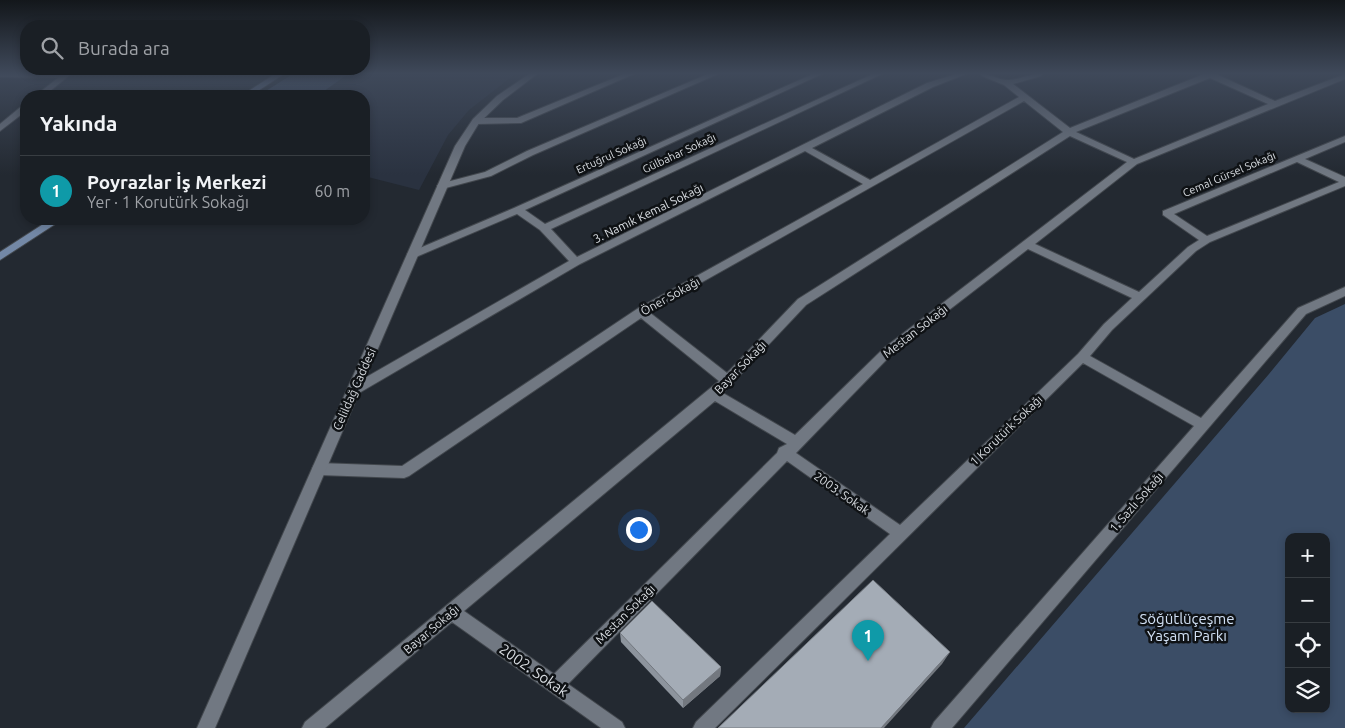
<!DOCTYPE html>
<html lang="tr">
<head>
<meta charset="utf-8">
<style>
  body { margin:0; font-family:Ubuntu,sans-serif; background:#23272d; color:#f1f3f6 }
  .controls { position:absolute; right:15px; bottom:15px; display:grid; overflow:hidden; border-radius:10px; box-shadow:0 2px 8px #0003 }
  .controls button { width:45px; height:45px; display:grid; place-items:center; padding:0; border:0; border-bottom:1px solid #383d42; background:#1a1f25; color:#f1f3f6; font:25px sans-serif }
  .you { position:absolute; left:638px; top:529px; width:18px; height:18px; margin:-12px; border:4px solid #fff; border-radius:50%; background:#1a73e8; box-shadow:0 0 0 8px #1a73e833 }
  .badge { display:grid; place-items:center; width:32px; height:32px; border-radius:50%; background:#0b8043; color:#fff; font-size:16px; font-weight:700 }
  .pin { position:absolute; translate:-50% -41px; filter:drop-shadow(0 1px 2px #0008) }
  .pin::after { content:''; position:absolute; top:26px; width:18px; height:15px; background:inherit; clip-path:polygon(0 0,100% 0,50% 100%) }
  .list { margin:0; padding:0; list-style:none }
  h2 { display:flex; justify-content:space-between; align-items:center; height:65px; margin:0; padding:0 20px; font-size:21px }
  h2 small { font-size:16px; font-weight:400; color:#9fa2a7 }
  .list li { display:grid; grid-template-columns:32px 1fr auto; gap:15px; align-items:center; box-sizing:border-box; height:70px; padding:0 20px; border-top:1px solid #383d42 }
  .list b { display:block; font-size:19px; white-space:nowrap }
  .list p { margin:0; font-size:16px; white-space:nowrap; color:#9fa2a7 }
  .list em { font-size:16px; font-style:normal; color:#9fa2a7 }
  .icon { flex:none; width:28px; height:28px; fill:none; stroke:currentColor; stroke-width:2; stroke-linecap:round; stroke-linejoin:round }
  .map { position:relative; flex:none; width:1345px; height:728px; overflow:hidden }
  .search { position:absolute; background:#1a1f25; box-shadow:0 2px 8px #0003; left:20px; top:20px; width:350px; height:55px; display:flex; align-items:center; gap:12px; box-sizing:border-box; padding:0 18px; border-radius:20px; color:#9fa2a7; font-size:19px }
  .panel { position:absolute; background:#1a1f25; box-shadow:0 2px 8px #0003; left:20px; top:90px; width:350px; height:135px; border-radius:20px }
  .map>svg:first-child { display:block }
  .built { fill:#2a3240 }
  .green { fill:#3b4d66; fill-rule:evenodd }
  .forest { fill:#445772 }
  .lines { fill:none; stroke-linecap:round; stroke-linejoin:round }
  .minor-casing { stroke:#42474d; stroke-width:2 }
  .tertiary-casing { stroke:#42474d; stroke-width:2 }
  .secondary-casing { stroke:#42474d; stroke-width:2 }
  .minor { fill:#717882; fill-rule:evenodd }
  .tertiary { fill:#717882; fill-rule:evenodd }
  .secondary { fill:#7388a6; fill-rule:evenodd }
  .wall { fill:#8d949d }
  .shaded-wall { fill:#73787f }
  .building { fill:#a4acb6; stroke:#73787f }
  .labels { text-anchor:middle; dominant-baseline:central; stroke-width:5; stroke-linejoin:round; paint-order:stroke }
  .far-street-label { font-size:11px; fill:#d9dde2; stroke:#0f1215 }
  .street-label { font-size:12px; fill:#d9dde2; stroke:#0f1215 }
  .near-park-label { font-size:15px; fill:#d2e1f5; stroke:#0f1215 }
  .near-street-label { font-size:15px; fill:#d9dde2; stroke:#0f1215 }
</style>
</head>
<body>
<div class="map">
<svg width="1345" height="728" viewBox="0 0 1345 728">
  <rect width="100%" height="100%" fill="#232931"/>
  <polygon class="built" points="293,74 515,74 469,110 448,135 419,190 364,176 364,96 258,96"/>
  <path class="green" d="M1345 304V728H964L1269 374 1315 318ZM1289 537H1326V709H1289Z"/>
  <polygon class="forest" points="293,74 348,74 317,96 258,96"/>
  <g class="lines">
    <defs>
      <g id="minor">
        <polygon points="0,74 64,74 68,76 64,78 0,77"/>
        <polygon points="624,74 634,74 521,123 476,124 472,121 476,118 517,118"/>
        <polygon points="708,74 718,74 533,155 491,176 442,189 437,186 439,184 485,172 527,151"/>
        <path d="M813 74H822L525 210 545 224 873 74H882L551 229 577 257 927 83 956 74H966L933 87 812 148 870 180 1019 97 1004 85 982 76 981 74C991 74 1001 81 1009 80 1020 79 1030 74 1042 74L1041 76 1013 84 1070 128 1204 74H1216L1275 101 1345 74V79L1137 164 1035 244 1139 292 1188 247 1199 240 1163 215V211L1345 136V142L1305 159 1345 177V186L1210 242 1196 251 1112 330 1090 356 1201 418 1298 308 1345 287V296L1306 314 952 728H931L934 722 1194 426 1083 363 715 728H693L696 722 890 534 787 461 568 684 622 722 625 728H601L452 622 325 728H302L305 722 719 381 641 318 409 476 404 478 319 475 314 473 312 469 314 465 319 463 402 466 637 309 863 184 805 151 580 264 359 393H349L348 390 349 387 569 261 540 230 517 214 416 257H408L407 255 408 253 514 208ZM1210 78 1268 104 1134 159 1076 132ZM1024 101 1063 132 798 299 727 373 649 312ZM1070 136 1127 162 884 348 795 435 723 393 806 305ZM1297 162 1339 182 1207 236 1174 214ZM1028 249 1132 298 1104 324 1078 354 900 525 796 453 892 354ZM715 401 787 444 779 448 777 453 554 674 464 611Z"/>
      </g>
      <g id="tertiary">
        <polygon points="63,74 71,74 44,96 35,96"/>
        <polygon points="529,74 537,74 503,100 479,123 465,146 215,728 197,728 455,146 473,119 497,96"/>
        <polygon points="23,105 26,105 26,111 0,131 0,124"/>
      </g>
      <g id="secondary">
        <polygon points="275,74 284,74 250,96 241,96"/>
        <polygon points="51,219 63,219 0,260 0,252"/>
      </g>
    </defs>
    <use href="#minor" class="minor-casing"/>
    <use href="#tertiary" class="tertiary-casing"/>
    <use href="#secondary" class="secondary-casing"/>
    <use href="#minor" class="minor"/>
    <use href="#tertiary" class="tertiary"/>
    <use href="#secondary" class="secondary"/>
  </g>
  <polygon class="wall" points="620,633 721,667 720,676 683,708 621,642"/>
  <g class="shaded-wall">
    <polygon points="950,652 942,664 884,728 881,728"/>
    <polygon points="721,667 720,676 683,708 683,700"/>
  </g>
  <g class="building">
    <polygon points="873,580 950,652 881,728 718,728"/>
    <polygon points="652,601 721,667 683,700 620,633"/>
  </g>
  <linearGradient id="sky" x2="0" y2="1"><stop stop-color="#13171b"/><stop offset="0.42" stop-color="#3f495a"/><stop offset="1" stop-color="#3f495a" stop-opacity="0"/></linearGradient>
  <rect width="1345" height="175" fill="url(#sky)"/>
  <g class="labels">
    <g class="far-street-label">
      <text transform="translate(679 153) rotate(-25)">Gülbahar Sokağı</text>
      <text transform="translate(611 155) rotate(-24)">Ertuğrul Sokağı</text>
      <text transform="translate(1229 174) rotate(-23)">Cemal Gürsel Sokağı</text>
    </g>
    <g class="street-label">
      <text transform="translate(648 213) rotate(-26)">3. Namık Kemal Sokağı</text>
      <text transform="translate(670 296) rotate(-29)">Öner Sokağı</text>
      <text transform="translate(915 331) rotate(-38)">Mestan Sokağı</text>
      <text transform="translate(740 367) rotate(-46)">Bayar Sokağı</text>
      <text transform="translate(354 389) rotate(-66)">Celildağ Caddesi</text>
      <text transform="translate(1006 430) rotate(-44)">1 Korutürk Sokağı</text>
      <text transform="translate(842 493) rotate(35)">2003. Sokak</text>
      <text transform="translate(1136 502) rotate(-49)">1. Sazlı Sokağı</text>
      <text transform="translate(625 614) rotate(-45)">Mestan Sokağı</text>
      <text transform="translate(431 629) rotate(-40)">Bayar Sokağı</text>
    </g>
    <g class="near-park-label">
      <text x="1187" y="618">Söğütlüçeşme<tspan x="1187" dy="17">Yaşam Parkı</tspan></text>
    </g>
    <g class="near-street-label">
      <text transform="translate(534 670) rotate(35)">2002. Sokak</text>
    </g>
  </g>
</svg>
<div class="controls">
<button>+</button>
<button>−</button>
<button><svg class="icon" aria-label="locate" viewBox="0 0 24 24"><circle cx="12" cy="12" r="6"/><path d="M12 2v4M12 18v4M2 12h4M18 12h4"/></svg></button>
<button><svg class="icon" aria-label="layers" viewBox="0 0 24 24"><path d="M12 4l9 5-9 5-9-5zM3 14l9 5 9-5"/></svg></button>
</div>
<div class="you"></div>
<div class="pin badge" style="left:868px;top:661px;background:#0f9aa8">1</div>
<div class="search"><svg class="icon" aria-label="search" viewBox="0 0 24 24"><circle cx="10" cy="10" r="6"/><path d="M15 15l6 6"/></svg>Burada ara</div>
<section class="panel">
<h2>Yakında<small></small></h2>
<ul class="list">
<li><span class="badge" style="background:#0f9aa8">1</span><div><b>Poyrazlar İş Merkezi</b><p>Yer · 1 Korutürk Sokağı</p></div><em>60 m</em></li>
</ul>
</section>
</div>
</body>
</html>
